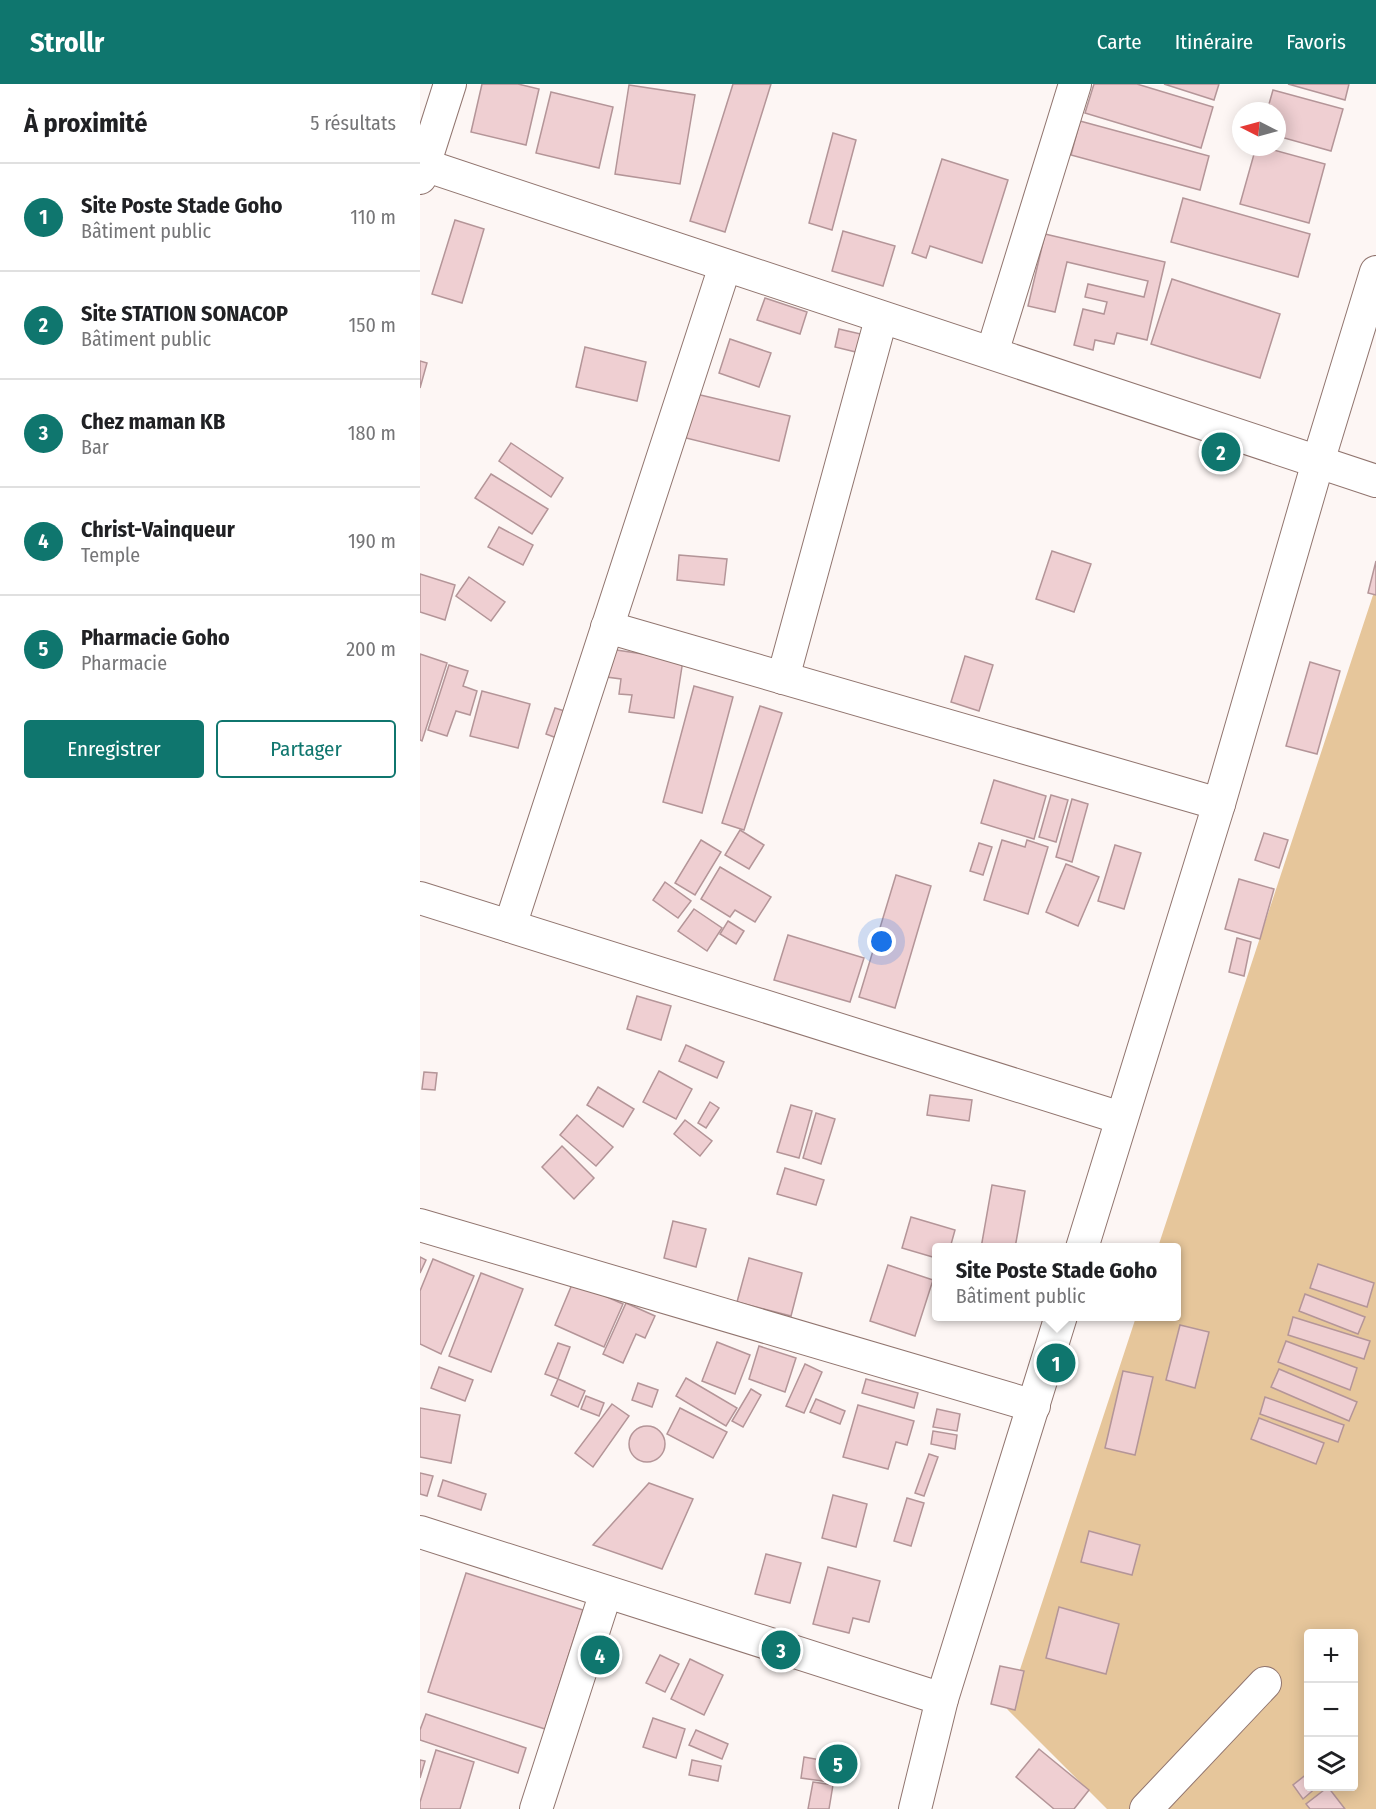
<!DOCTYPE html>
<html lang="fr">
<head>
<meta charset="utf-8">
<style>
  body { margin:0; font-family:"Fira Sans Condensed",sans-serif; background:#f2f2f2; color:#202124 }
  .controls { position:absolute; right:18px; bottom:18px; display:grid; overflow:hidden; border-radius:6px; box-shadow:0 3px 15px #0003 }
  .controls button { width:54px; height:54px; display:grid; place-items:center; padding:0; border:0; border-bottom:2px solid #e0e0e0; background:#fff; color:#202124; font:30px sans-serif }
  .compass { position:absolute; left:812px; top:18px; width:54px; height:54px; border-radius:50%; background:#fff; box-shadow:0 3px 15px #0003; rotate:276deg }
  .you { position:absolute; left:462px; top:858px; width:21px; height:21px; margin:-15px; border:4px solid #fff; border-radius:50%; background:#1a73e8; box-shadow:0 0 0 9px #1a73e833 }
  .badge { display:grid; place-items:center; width:39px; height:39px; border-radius:50%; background:#0f766e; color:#fff; font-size:20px; font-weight:700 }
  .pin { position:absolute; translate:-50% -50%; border:3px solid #fff; box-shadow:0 2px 6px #0006 }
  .popup { position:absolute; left:512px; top:1159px; width:249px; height:78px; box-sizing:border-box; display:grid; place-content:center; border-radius:6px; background:#fff; filter:drop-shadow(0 2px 4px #0005); font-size:20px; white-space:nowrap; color:#757577 }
  .popup b { font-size:22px; color:#202124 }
  .popup::after { content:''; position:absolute; left:50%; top:100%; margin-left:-12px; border:12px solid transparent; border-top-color:#fff }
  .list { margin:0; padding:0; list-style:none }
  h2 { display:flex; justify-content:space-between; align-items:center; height:78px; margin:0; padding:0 24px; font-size:26px }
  h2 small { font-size:20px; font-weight:400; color:#757577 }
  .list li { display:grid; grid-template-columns:39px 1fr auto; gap:18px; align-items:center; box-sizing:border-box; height:108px; padding:0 24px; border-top:2px solid #e0e0e0 }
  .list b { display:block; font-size:22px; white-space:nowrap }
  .list p { margin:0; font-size:20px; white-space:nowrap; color:#757577 }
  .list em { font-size:20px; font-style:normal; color:#757577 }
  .actions { display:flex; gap:12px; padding:18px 24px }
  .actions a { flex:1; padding:14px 0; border:2px solid #0f766e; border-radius:6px; text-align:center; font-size:21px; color:#0f766e }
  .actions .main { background:#0f766e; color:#fff }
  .icon { flex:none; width:33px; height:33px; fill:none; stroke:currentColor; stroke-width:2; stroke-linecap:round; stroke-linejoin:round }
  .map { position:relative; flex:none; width:956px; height:1725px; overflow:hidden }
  header { display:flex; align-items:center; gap:36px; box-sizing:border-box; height:84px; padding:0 30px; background:#0f766e; color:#fff }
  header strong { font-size:28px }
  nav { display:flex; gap:33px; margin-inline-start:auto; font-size:21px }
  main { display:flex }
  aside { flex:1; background:#fff }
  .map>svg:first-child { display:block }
  .green { fill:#e6c69b; fill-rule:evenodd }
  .building { fill:#efcfd2; stroke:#b49598; stroke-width:1.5 }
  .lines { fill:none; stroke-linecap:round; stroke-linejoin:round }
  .minor-casing { stroke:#91756f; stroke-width:34 }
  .minor { stroke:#fff; stroke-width:32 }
</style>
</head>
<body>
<header>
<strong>Strollr</strong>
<nav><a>Carte</a><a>Itinéraire</a><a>Favoris</a></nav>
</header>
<main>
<aside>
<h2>À proximité<small>5 résultats</small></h2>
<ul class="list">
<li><span class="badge">1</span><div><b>Site Poste Stade Goho</b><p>Bâtiment public</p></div><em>110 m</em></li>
<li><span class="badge">2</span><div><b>Site STATION SONACOP</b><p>Bâtiment public</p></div><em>150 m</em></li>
<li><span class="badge">3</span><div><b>Chez maman KB</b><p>Bar</p></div><em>180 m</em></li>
<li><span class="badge">4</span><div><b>Christ-Vainqueur</b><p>Temple</p></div><em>190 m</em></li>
<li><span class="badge">5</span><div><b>Pharmacie Goho</b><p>Pharmacie</p></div><em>200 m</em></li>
</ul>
<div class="actions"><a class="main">Enregistrer</a><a>Partager</a></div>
</aside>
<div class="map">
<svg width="956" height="1725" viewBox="0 0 956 1725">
  <rect width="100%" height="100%" fill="#fdf6f4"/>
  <path class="green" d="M956 502V1725H687L587 1625 716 1233 756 1232V1164L738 1163ZM888 1550H934V1702H888Z"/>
  <g class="building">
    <polygon points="62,0 98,0 119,5 106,61 51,48"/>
    <polygon points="313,0 351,0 305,148 270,137"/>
    <polygon points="674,0 717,0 793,23 781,64 665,29"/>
    <polygon points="744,0 799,0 794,16"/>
    <polygon points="868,0 929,0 925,16"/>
    <polygon points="209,1 275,11 260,100 195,90"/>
    <polygon points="853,6 923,25 911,67 857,52 857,27 847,27"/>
    <polygon points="131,8 193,23 179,84 116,69"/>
    <polygon points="660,37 789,72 780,106 651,71"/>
    <polygon points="413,49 436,56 412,146 389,139"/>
    <polygon points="836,63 843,63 905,80 889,139 820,120"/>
    <polygon points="522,75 588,96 562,179 510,162 506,174 492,169"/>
    <polygon points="763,114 890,150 878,193 751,158"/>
    <polygon points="35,136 64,145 42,219 12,210"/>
    <polygon points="423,147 475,162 463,202 412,187"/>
    <polygon points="625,150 745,178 727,256 697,249 694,260 675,256 673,266 654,261 663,225 684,230 687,218 665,213 668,200 724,213 728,197 647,178 635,228 608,222"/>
    <polygon points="752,195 860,230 840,294 731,260"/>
    <polygon points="345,214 387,228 380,250 337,236"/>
    <polygon points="419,245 445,251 440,269 415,263"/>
    <polygon points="310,255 351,269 339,303 299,289"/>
    <polygon points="165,263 226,278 217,317 156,303"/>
    <polygon points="0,277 7,279 0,304"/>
    <polygon points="272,309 370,332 359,377 262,353"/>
    <polygon points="91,359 143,394 131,413 79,377"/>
    <polygon points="71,390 128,425 112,450 55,414"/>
    <polygon points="79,443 113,461 103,481 68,463"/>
    <polygon points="632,467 671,480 654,528 616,515"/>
    <polygon points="259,471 307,475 304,501 257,496"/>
    <polygon points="956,477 956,511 948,509"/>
    <polygon points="0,490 35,501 25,536 0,528"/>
    <polygon points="49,493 85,518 71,537 36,512"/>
    <polygon points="183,564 263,576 254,634 209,628 212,611 199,610 201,595 179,592"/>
    <polygon points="0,570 27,579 2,657 0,656"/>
    <polygon points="545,572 573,581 559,627 531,618"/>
    <polygon points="890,578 920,587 897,670 866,662"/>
    <polygon points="29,581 48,587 43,602 57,607 50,631 36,627 27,652 8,646"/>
    <polygon points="274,602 313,613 282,729 243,718"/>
    <polygon points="62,607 110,620 98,664 50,652"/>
    <polygon points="340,622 362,629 324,746 302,739"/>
    <polygon points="135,624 151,629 142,656 126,650"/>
    <polygon points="574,696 626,712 614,755 561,739"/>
    <polygon points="631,711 648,716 636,758 619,753"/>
    <polygon points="652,715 668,720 652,778 636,773"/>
    <polygon points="320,746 344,761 329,785 305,771"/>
    <polygon points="844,749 868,756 859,784 835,776"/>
    <polygon points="281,756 301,768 275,811 255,799"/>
    <polygon points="582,756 605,763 607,756 628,763 608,830 564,816"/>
    <polygon points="559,759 572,763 563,791 550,787"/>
    <polygon points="695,761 721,769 704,825 678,817"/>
    <polygon points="646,780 679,793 658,842 626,828"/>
    <polygon points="300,783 351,813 335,838 315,826 310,833 281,815"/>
    <polygon points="476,791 511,802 475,924 439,913"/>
    <polygon points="819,795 854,805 840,855 805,845"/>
    <polygon points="245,798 271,817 258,834 233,816"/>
    <polygon points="274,825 302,844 287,867 258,847"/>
    <polygon points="308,837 324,847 316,860 300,850"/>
    <polygon points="368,851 444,874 430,918 354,896"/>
    <polygon points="817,854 831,858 824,892 809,888"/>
    <polygon points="217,912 251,922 241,956 207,945"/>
    <polygon points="266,961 304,978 297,994 259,977"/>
    <polygon points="239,987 272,1005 256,1035 223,1018"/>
    <polygon points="4,988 17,989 15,1006 2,1005"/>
    <polygon points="178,1003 214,1025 203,1043 167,1021"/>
    <polygon points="510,1011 552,1016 549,1037 507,1031"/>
    <polygon points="290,1018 299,1024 286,1044 278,1039"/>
    <polygon points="371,1021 392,1027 379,1074 357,1068"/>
    <polygon points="396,1029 415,1035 401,1080 383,1074"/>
    <polygon points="157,1031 193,1063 176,1082 140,1051"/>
    <polygon points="265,1036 292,1057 280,1072 254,1050"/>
    <polygon points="142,1062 174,1094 154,1115 122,1083"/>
    <polygon points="365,1084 404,1096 396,1121 357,1110"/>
    <polygon points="572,1101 605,1107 595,1164 561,1164"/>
    <polygon points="491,1133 535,1146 530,1164 516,1164 516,1174 482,1164"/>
    <polygon points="253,1137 286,1145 276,1183 244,1174"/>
    <polygon points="0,1173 6,1176 0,1189"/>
    <polygon points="329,1174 382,1189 371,1232 317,1218"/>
    <polygon points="13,1175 54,1192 21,1270 0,1260 0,1207"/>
    <polygon points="898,1180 954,1199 947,1223 890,1204"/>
    <polygon points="468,1181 513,1196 495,1252 450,1237"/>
    <polygon points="61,1189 103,1205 71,1288 29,1272"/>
    <polygon points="153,1198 203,1220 184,1263 135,1241"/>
    <polygon points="885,1210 945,1233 938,1250 879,1227"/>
    <polygon points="206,1219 235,1232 225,1254 216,1250 203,1279 183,1270"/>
    <polygon points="873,1233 950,1257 944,1275 868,1251"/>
    <polygon points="760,1241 789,1248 775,1304 746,1296"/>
    <polygon points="866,1257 937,1284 930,1306 858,1278"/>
    <polygon points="297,1258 330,1271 315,1310 282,1297"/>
    <polygon points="138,1259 150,1263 138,1295 125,1290"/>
    <polygon points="339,1262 376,1274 365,1308 329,1295"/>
    <polygon points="385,1280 402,1288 384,1329 366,1322"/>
    <polygon points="19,1283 53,1296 45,1317 11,1304"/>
    <polygon points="859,1285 937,1318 929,1337 851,1303"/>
    <polygon points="703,1287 733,1293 715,1371 685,1364"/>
    <polygon points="266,1294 317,1324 306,1342 256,1312"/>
    <polygon points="138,1295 165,1307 158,1323 131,1311"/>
    <polygon points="446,1295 498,1309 494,1324 442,1309"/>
    <polygon points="218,1299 238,1306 232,1323 212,1316"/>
    <polygon points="331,1305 341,1311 323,1343 312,1337"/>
    <polygon points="166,1312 184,1319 179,1332 161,1325"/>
    <polygon points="845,1313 924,1341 918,1358 840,1330"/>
    <polygon points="396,1315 425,1327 420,1340 390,1328"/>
    <polygon points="192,1320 209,1332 173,1383 155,1369"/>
    <polygon points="438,1321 494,1337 487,1361 476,1358 468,1385 423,1373"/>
    <polygon points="0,1324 40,1331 31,1379 0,1373"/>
    <polygon points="260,1324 307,1348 293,1374 247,1350"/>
    <polygon points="517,1325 540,1330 537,1347 513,1343"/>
    <polygon points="839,1334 904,1359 896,1380 831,1355"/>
    <circle cx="227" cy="1360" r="18"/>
    <polygon points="513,1347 537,1351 535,1365 511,1360"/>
    <polygon points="509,1370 518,1373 504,1412 495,1409"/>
    <polygon points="0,1389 13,1392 7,1412 0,1410"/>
    <polygon points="23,1396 66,1410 61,1426 18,1412"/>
    <polygon points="229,1399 273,1415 242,1485 173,1461"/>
    <polygon points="413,1411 447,1420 436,1463 402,1454"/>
    <polygon points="487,1414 504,1419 491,1462 474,1457"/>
    <polygon points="669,1447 720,1461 712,1491 661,1478"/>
    <polygon points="346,1470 381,1479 370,1519 335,1510"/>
    <polygon points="408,1483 460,1497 449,1538 433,1534 429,1549 393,1540"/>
    <polygon points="46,1489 163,1526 125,1645 8,1608"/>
    <polygon points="639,1523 699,1540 686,1590 626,1574"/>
    <polygon points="240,1571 259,1580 245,1608 226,1599"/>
    <polygon points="270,1575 303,1591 284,1631 251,1615"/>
    <polygon points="580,1582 604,1587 595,1626 571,1620"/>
    <polygon points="6,1630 106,1664 98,1689 0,1656 0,1646"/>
    <polygon points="233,1634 265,1645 256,1674 223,1663"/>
    <polygon points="276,1646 308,1660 302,1675 269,1661"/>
    <polygon points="619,1665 669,1706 654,1725 634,1725 596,1693"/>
    <polygon points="16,1666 54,1678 40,1725 0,1725 0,1718"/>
    <polygon points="384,1673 412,1678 409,1698 381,1694"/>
    <polygon points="0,1676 5,1677 0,1694"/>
    <polygon points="272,1676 301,1682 298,1697 269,1691"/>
    <polygon points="888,1689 888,1702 898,1702 883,1715 873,1701"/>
    <polygon points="393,1698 413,1701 409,1725 388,1725"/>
    <polygon points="908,1703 925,1725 890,1725 886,1720"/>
  </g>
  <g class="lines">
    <defs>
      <g id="minor">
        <polyline points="4,81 956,397"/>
        <polyline points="0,94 30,0"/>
        <polyline points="572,269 655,0"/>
        <polyline points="187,543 799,720"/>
        <polyline points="363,594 461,235"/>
        <polyline points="0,814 701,1034"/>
        <polyline points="90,842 305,182"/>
        <polyline points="0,1141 614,1322"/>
        <polyline points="662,1164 799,720 898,378 956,188"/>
        <polyline points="0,1448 522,1615"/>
        <polyline points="116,1725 186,1508"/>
        <polyline points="495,1725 522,1615 641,1232"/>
        <polyline points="726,1725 845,1599"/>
      </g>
    </defs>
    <use href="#minor" class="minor-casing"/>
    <use href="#minor" class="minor"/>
  </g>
</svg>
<div class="controls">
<button>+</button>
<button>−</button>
<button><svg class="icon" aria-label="layers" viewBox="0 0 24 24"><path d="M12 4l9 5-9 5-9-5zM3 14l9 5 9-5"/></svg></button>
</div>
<svg class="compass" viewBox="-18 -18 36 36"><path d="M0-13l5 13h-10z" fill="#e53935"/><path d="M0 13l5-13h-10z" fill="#757577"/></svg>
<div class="you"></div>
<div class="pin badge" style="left:636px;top:1279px">1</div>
<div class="popup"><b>Site Poste Stade Goho</b>Bâtiment public</div>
<div class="pin badge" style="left:801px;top:368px">2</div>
<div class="pin badge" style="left:361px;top:1566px">3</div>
<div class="pin badge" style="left:180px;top:1571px">4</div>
<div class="pin badge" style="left:418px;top:1680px">5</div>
</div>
</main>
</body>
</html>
